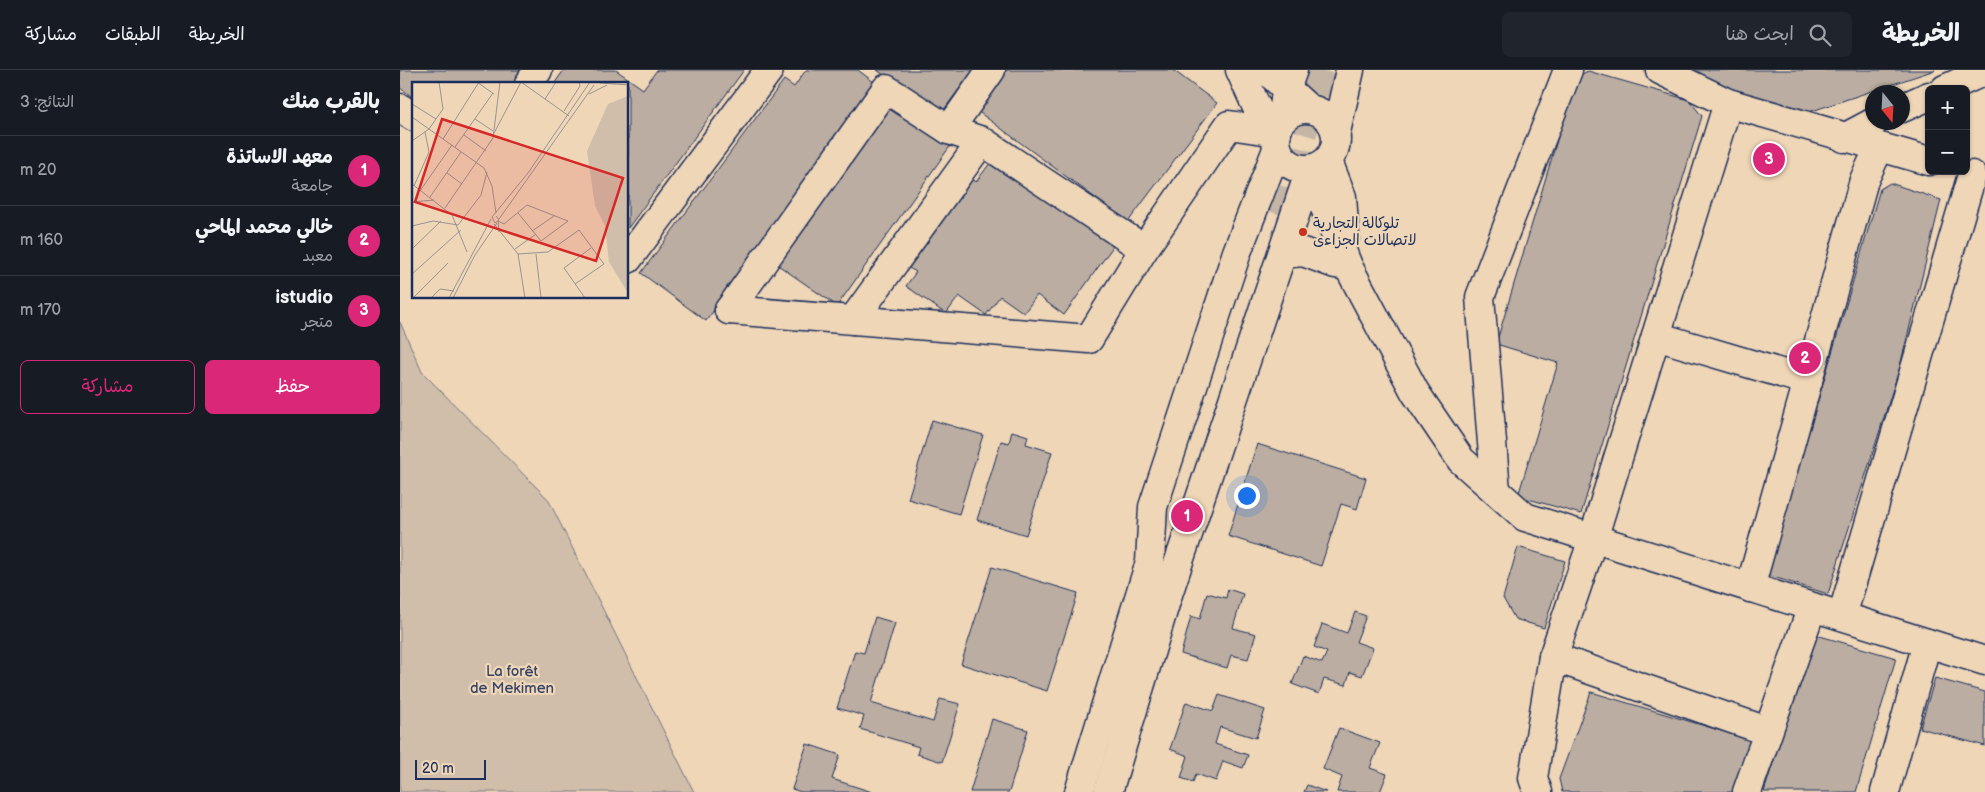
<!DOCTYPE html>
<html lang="ar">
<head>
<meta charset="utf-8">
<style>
  body { margin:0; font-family:"Balsamiq Sans","Playpen Sans Arabic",sans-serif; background:#20242c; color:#f1f3f6; direction:rtl }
  .controls { position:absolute; right:15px; top:15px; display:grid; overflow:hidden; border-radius:8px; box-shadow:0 1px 4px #0004 }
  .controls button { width:45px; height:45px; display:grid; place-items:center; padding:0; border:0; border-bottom:1px solid #363941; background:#171b24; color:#f1f3f6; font:25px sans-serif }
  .compass { position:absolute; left:1465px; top:15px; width:45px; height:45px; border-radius:50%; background:#171b24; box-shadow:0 1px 4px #0004; rotate:162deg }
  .scale { position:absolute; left:15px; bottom:12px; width:71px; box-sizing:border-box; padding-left:5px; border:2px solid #1b2f5e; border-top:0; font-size:14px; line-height:18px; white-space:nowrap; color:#1b2f5e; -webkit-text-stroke:4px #efd6b7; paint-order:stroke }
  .you { position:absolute; left:846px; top:425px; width:18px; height:18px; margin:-12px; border:4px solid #fff; border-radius:50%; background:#1a73e8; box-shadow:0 0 0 8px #1a73e833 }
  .badge { display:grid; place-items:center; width:32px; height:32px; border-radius:50%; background:#db2777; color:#fff; font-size:16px; font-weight:700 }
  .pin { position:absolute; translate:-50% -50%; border:2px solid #fff; box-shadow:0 1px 5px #0006 }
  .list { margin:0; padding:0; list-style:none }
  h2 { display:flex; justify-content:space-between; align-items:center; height:65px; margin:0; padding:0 20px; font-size:21px }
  h2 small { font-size:16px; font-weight:400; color:#9ea1a6 }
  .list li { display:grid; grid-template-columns:32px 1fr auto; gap:15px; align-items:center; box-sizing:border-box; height:70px; padding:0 20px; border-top:1px solid #363941 }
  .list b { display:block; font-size:19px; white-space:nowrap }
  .list p { margin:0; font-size:16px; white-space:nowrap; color:#9ea1a6 }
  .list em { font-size:16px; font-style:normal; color:#9ea1a6 }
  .actions { display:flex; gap:10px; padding:15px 20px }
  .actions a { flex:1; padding:11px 0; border:1px solid #db2777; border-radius:8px; text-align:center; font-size:18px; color:#db2777 }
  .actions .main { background:#db2777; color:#fff }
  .icon { flex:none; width:28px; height:28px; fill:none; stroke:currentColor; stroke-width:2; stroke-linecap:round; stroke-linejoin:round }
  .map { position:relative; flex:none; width:1585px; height:722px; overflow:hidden; direction:ltr }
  header { display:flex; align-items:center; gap:30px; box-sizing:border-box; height:70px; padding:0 25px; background:#171b24; border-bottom:1px solid #363941 }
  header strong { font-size:24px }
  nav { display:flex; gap:28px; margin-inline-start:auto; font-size:18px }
  .search { width:350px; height:45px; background:#20242c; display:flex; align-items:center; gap:12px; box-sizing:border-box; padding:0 18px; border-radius:8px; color:#9ea1a6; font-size:19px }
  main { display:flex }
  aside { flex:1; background:#171b24 }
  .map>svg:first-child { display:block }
  .green { fill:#d0beaa; stroke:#767684 }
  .building { fill:#bbada1; stroke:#1b2f5e }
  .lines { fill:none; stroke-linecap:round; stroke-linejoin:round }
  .major-tunnel { stroke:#c5b5a5; stroke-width:28; stroke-dasharray:28 14; stroke-linecap:butt }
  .minor-casing { stroke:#1b2f5e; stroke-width:31 }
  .major-casing { stroke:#1b2f5e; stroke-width:31 }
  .minor { stroke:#efd6b7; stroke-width:28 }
  .major { stroke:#efd6b7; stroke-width:28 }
  .poi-dot { fill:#c8321e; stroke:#efd6b7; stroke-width:2 }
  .labels { text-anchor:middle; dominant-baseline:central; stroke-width:4.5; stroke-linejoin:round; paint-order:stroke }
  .poi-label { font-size:15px; fill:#1b2f5e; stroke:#efd6b7; text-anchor:start }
  .park-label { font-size:15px; fill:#364469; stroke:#efd6b7 }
  .inset-road { fill:none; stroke:#9a9393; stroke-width:1 }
  .view { fill:#d62828; fill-opacity:0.15; stroke:#d62828; stroke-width:2.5 }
  .inset-edge { fill:none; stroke:#1b2f5e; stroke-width:2.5 }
</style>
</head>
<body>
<header>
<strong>الخريطة</strong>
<div class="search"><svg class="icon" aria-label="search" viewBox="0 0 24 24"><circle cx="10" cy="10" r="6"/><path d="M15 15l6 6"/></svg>ابحث هنا</div>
<nav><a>الخريطة</a><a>الطبقات</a><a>مشاركة</a></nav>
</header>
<main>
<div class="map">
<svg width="1585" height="722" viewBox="0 0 1585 722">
  <rect width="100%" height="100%" fill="#efd6b7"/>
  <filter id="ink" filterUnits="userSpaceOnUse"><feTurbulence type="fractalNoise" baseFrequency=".02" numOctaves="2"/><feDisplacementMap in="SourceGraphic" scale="10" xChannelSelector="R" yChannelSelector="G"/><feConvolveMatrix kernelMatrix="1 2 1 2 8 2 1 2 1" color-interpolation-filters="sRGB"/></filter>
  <g filter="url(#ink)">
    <polygon class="green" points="0,252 22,302 148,429 294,722 0,722"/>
    <g class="building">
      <polygon points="0,0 130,0 120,14 14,14 14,28 0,18"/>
      <polygon points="164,0 216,0 243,19 257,0 344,0 228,158 228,14 154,14"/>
      <polygon points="406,0 458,0 479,16 306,251 241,203 384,10 394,17"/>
      <polygon points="477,0 573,0 540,45"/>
      <polygon points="605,0 773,0 817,33 728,152 576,40"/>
      <polygon points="1286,0 1535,0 1397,46 1324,21"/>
      <polygon points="1188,1 1289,30 1302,46 1181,444 1118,426 1158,293 1096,274 1176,7"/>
      <polygon points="491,28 553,72 437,236 375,193"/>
      <polygon points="593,89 714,175 664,245 637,225 624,243 600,226 586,245 559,226 546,244 506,216 516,202 509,198 573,109 576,112"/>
      <polygon points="1490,113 1541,130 1499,300 1428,524 1367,505 1480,119"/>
      <polygon points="532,350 583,365 559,444 508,429"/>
      <polygon points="612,361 628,366 626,374 652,382 626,465 577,450 601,371 609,373"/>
      <polygon points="857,374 966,408 957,439 941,434 921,496 828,466"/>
      <polygon points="1118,477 1165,491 1144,558 1115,549 1103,528"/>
      <polygon points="592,497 678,523 647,621 561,594"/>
      <polygon points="828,519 843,524 833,558 856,564 848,589 831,585 827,598 781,584 791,546 800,549 807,523 826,528"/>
      <polygon points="955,542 966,546 956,572 973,578 962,606 950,602 946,615 924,609 919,624 892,614 903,586 922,593 927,582 914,577 922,554 947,563"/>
      <polygon points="475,547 495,553 471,633 533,652 540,629 560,634 542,692 517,684 519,677 460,659 464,646 437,638 455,581 464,583"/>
      <polygon points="1413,564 1496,588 1456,722 1364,722"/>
      <polygon points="1535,608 1585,622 1585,676 1520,658"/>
      <polygon points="1191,622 1352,670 1333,722 1162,722 1159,709"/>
      <polygon points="819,625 865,640 856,668 820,657 815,674 848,685 843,698 823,691 816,711 796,704 793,712 781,708 788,686 770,679 786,632 813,641"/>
      <polygon points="592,649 628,660 609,722 570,722"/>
      <polygon points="939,658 980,673 970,698 987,704 980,722 937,722 942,707 923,699"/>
      <polygon points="407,674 440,685 432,709 472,722 401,722 392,719"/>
      <polygon points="907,715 926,722 904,722"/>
    </g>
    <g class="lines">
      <polyline class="major-tunnel" points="878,144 922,0"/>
      <defs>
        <g id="minor">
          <polyline points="840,0 858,40 877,62"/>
          <polyline points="866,0 909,39"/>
          <polyline points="1260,0 1328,33 1529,91"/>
          <polyline points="129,14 138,0"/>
          <polyline points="1545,19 1585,1"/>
          <polyline points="0,38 14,47"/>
          <polyline points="1502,38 1529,26"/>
          <polyline points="549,60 591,0"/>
          <polyline points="1444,68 1474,52"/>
          <polyline points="928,91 942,127 945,167"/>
          <polyline points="910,100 948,196 1015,322 1061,390 1125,447 1585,591"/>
          <polyline points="882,184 903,182 935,194 948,196"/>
          <polyline points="228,189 369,0"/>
          <polyline points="329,240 689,269 744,179 829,55 877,62"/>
          <polyline points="329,240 486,19 549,60 582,71 744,179"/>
          <polyline points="453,250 582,71"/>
          <polyline points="1256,266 1408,311"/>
          <polyline points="1096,421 1080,227 1168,0"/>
          <polyline points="1350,518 1464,110 1479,78"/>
          <polyline points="1442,546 1572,105"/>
          <polyline points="1153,587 1367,661"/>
          <polyline points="1138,722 1133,708 1153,587 1193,469 1328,33"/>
          <polyline points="1347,722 1412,537"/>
          <polyline points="1485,722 1527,573"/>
        </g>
        <g id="major">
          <circle cx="906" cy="69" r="30"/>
          <polyline points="883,49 886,19 893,0"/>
          <polyline points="936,62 950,0"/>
          <polyline points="679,722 750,492 753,437 837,182 877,79"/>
          <polyline points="708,722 769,521 910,100"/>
        </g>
      </defs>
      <use href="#minor" class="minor-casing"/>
      <use href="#major" class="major-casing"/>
      <use href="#minor" class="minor"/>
      <use href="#major" class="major"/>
    </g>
  </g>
  <circle class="poi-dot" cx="903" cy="162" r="5"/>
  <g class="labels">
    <g class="poi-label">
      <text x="913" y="153">تلوكالة التجارية<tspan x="913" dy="17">لاتصالات الجزاءى</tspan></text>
    </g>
    <g class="park-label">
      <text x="112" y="601">La forêt<tspan x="112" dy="17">de Mekimen</tspan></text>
    </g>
  </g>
  <g transform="translate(12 12)">
    <rect width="216" height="216" fill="#efd6b7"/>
    <path d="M216 14H217L216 211 197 180 193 144 183 124 175 69 196 22Z" fill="#d0beaa"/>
    <path class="inset-road" d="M65 0 82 12M109 0 157 34M188 1 217 3M177 12 195 3M133 17 144 0M0 22 24 37M152 29 168 4 167 0M0 35 72 86 80 104 84 131M63 37 81 49M52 53 74 69M81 53 109 0M31 57 67 0M0 59 17 47 31 27 27 0M43 65 81 11M35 91 50 102M0 102 40 133 55 170M2 104 17 70 13 50M8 109 40 63M18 115 49 70M0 120 22 118M33 126 81 56 88 0M106 131 129 159 156 139M84 134 87 138 83 141 80 135 116 91 178 0M87 137 182 3M82 142 106 172 113 216M0 144 21 139 46 143 69 113 75 90M120 149 142 134M87 150 86 139 92 142 115 123 156 139M0 167 29 139M103 167 124 152M106 172 136 170 167 148 192 182 163 202M124 172 129 216M0 192 49 148M1 216 36 181M19 216 28 207 42 209M37 216 79 137M41 216 63 173 85 141M173 216 152 186 179 166"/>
    <path class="view" d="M30 37 211 96 184 179 3 120Z"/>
    <rect width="216" height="216" class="inset-edge"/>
  </g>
</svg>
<div class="controls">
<button>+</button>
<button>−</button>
</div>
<svg class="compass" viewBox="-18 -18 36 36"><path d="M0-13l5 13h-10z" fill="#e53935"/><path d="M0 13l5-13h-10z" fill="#9ea1a6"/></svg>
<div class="scale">20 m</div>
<div class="you"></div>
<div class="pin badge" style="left:787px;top:446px">1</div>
<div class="pin badge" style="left:1405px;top:288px">2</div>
<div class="pin badge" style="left:1369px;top:89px">3</div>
</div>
<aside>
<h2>بالقرب منك<small>النتائج: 3</small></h2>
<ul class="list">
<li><span class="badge">1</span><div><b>معهد الاساتذة</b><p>جامعة</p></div><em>20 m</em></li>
<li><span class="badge">2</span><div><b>خالي محمد الماحي</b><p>معبد</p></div><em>160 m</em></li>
<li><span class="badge">3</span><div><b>istudio</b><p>متجر</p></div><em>170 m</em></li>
</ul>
<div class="actions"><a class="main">حفظ</a><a>مشاركة</a></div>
</aside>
</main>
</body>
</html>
